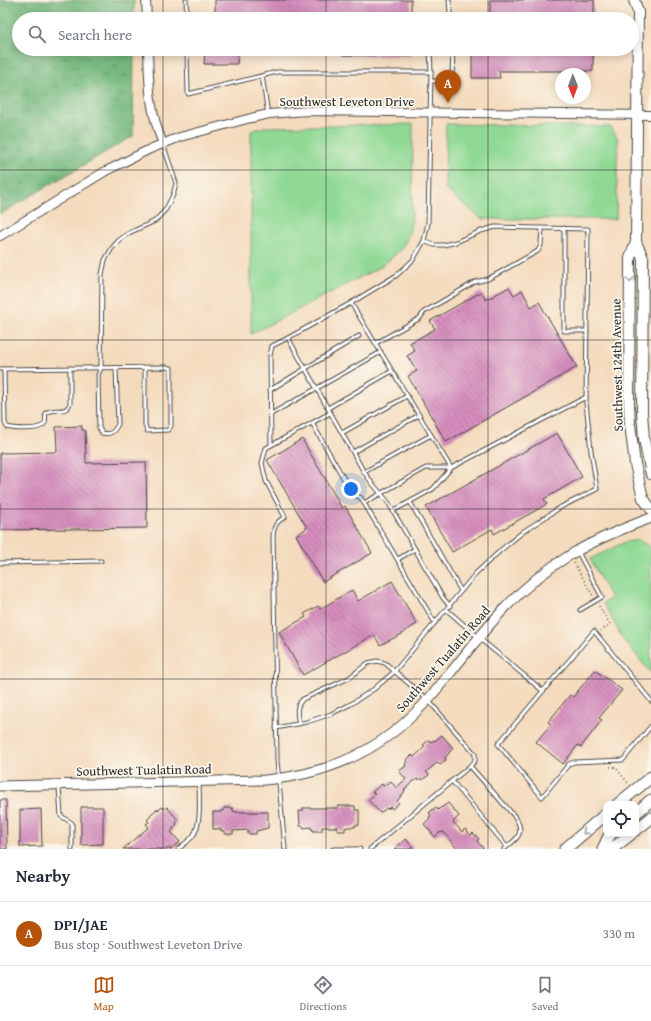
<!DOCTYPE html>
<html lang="en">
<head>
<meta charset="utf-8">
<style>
  body { margin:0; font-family:"Gentium Book Plus",serif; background:#f2f2f3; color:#1f2937 }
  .controls { position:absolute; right:12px; bottom:12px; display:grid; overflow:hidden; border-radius:8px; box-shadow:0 2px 10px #0003 }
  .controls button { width:36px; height:36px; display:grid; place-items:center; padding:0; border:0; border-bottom:1px solid #e0e1e3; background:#fff; color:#1f2937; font:20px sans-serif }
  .compass { position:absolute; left:555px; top:68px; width:36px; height:36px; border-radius:50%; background:#fff; box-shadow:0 2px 10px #0003; rotate:179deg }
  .you { position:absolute; left:351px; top:489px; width:14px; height:14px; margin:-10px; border:3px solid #fff; border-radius:50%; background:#1a73e8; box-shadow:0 0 0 6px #1a73e833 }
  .badge { display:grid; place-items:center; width:26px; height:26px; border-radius:50%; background:#b45309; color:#fff; font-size:13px; font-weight:700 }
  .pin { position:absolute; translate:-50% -33px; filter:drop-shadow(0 1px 2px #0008) }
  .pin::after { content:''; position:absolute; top:21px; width:14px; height:12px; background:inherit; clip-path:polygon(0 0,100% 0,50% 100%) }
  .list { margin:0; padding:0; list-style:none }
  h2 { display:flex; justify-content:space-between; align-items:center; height:52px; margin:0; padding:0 16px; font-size:17px }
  h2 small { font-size:13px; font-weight:400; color:#747a83 }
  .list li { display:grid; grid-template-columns:26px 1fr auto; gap:12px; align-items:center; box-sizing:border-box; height:64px; padding:0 16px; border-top:1px solid #e0e1e3 }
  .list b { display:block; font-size:15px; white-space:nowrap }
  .list p { margin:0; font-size:13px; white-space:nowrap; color:#747a83 }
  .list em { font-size:13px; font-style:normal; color:#747a83 }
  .icon { flex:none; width:22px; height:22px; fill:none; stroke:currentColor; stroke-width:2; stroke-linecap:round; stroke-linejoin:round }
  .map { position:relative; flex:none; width:651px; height:849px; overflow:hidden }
  .search { position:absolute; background:#fff; box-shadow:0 2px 10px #0003; left:12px; right:12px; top:12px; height:44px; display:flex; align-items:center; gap:10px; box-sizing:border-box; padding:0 14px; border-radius:22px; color:#747a83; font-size:15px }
  .sheet { height:116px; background:#fff }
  nav { display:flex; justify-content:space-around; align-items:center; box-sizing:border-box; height:56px; border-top:1px solid #e0e1e3; background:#fff; font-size:11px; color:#747a83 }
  nav a { display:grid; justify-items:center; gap:2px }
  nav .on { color:#b45309 }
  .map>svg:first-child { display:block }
  .grass { fill:#90d994; stroke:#5e8260 }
  .forest { fill:url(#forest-crowns); stroke:#507254 }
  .building { fill:url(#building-back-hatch) }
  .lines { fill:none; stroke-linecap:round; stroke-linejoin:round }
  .service-casing { stroke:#494541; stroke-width:5 }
  .tertiary-casing { stroke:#494541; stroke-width:10 }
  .secondary-casing { stroke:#494541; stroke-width:11 }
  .primary-casing { stroke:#494541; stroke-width:12 }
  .trunk-casing { stroke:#494541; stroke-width:13 }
  .path { stroke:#494541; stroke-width:1.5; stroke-dasharray:1 3; stroke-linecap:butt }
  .service { stroke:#fff; stroke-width:3 }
  .tertiary { stroke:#fff; stroke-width:8 }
  .secondary { stroke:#fff; stroke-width:9 }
  .primary { stroke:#fff; stroke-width:10 }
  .trunk { stroke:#fff; stroke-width:11 }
  .oneway { stroke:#a0a0a0 }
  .grid { fill:none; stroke:#2b2b2b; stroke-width:1; stroke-opacity:0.55 }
  .labels { text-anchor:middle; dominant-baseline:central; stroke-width:3.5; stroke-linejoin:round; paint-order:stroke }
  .street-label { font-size:13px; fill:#2b2b2b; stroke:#fbf7ec }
</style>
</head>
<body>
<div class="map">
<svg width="651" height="849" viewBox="0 0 651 849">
  <defs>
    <pattern id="forest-crowns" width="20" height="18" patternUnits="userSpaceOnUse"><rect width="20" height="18" fill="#74b97e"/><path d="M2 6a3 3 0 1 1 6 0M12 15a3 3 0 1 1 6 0" fill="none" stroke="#5f9767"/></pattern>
    <pattern id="building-back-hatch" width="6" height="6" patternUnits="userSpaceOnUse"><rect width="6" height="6" fill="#d58dbd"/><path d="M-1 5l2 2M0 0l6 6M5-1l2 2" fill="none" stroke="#ad739a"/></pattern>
  </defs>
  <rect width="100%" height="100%" fill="#fbf7ec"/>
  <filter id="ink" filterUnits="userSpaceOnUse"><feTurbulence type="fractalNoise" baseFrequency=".025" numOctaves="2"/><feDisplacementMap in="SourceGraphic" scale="8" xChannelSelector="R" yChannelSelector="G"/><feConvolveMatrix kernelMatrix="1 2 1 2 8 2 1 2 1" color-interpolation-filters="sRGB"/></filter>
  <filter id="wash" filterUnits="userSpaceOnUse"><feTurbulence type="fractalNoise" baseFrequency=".012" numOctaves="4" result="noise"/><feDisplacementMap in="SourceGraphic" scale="16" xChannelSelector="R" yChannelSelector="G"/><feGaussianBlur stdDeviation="0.9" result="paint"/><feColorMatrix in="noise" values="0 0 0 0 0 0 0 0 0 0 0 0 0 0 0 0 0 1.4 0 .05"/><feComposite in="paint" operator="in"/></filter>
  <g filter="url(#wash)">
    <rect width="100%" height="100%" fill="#f4dbbe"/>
    <g class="grass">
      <path d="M413 124 412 216C409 244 401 252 378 268L251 334V131L264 127Z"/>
      <polygon points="446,124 611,127 618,139 616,219 482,219 445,189"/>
      <polygon points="638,540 649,546 651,554 651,673 623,639 603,603 611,598 590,559 625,542"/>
    </g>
    <polygon class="forest" points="0,0 134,0 134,19 19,19 19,49 134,49 133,136 0,214"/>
    <g id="blocks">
      <g class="building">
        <rect x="215" y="0" width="196" height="19"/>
        <rect x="490" y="0" width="104" height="19"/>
        <polygon points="205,49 238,49 237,64 204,64"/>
        <polygon points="342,49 411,49 411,56 342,55"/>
        <polygon points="472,49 593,49 593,71 499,71 500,78 472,78"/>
        <polygon points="509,287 514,295 522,290 531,307 539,302 577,367 446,442 408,376 417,371 407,356 415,351 410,343 435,329 430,321 481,292 486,300"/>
        <polygon points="82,426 82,430 85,430 86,463 146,462 147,528 0,530 0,453 57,452 56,427"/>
        <polygon points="557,433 582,477 544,499 547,504 494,534 492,529 452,552 426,507"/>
        <polygon points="302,439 342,508 345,506 372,553 323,582 296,535 307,528 267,460"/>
        <polygon points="392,581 417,624 404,632 404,633 380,645 374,635 303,675 279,632 306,617 304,614 318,606 320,609 352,590 358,601"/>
        <polygon points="595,670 622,690 599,718 602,720 581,747 578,745 563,764 536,742 551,724 548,722 570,695 573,697"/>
        <polygon points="442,735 453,748 445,758 446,760 440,765 438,762 426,772 429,775 422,780 421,778 418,780 418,779 414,781 404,790 405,791 397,801 399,803 392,809 390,807 388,809 387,808 380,813 368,800 375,794 372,792 382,784 383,786 391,781 396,788 406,779 399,771 406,766 405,764 407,762 406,760 412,755 414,757 425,747 423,745 429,740 431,742 434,740 435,741"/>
        <polygon points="0,800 6,800 7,849 0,849"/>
        <polygon points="448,803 459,816 453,822 462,832 465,829 471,835 473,833 479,839 477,841 484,849 457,849 444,832 439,833 435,837 424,824 430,818 429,817 431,815 429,813 432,810 436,807 438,810 441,807 441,808"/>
        <polygon points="338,806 355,806 355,810 359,810 359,825 355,825 355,827 348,827 345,828 345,831 337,831 337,827 322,827 322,831 313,831 313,829 311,829 311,827 303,828 303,826 300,826 299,811 303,811 303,808 338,808"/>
        <polygon points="81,807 103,807 103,844 81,845"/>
        <polygon points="163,807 164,809 167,807 178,820 176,822 177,824 173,828 174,829 171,832 180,842 171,849 123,849 149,827 146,824 149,822 147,820 151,816 150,815 157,809 158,810"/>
        <polygon points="224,808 233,808 233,811 236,812 268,812 268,828 256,831 256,834 248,834 248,830 233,831 233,834 225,834 225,831 221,831 221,829 213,829 213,812 221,812 221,811 224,810"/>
        <polygon points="41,809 42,846 20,847 20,810"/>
        <polygon points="406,839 414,849 394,849"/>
      </g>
    </g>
  </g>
  <g filter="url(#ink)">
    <use href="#blocks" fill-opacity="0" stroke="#494541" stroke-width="1"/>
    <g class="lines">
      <defs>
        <g id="service">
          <polyline points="186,0 187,19"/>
          <polyline points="449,0 450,13"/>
          <polyline points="187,49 188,94 277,72 431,72 428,223 424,241 413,260 397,275 351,303 288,338 364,472 372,483 388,502 443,598 450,606"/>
          <polyline points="430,49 431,72"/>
          <polyline points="262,76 268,114"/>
          <polyline points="431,81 450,81 452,79 453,49"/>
          <polyline points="564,228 564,331 587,331"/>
          <polyline points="351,303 451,468 433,489 393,511"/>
          <polyline points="376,343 420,318 424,312 475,282 488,279 538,251 541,245 542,228"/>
          <path d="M116 368 118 424C114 432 111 435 102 433L99 428 98 375 101 368 102 274 105 260 112 248 119 240 129 233 155 221 166 209 173 195 176 183 163 144"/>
          <polyline points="0,369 166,367 171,368 171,426 168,430 147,431 145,425 145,367"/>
          <path d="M4 369 5 423 7 427C14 429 41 431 45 423 46 421 45 416 46 413 54 407 67 415 70 403V368"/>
          <polyline points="270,390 359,336"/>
          <polyline points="328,408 392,371"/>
          <polyline points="271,414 381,352"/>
          <polyline points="312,423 352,493 361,498 364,503 435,623"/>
          <polyline points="342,433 407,396"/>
          <polyline points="271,445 270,356 272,346 288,338"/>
          <polyline points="353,452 419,415"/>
          <polyline points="364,472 431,435"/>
          <polyline points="410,502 461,591"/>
          <polyline points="364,503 426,468 451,468 586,397"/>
          <polyline points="578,552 602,597 580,610"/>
          <polyline points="398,559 415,549"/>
          <polyline points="0,563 101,561"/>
          <polyline points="447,610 479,638 543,691"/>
          <polyline points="651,701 594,631 498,744 542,797 569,764 574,762 623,760 651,726"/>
          <path d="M299 724C297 713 295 707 303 699L349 678 368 663 377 661 385 663 428 700 475 754V761L470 766"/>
          <polyline points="276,728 307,722 331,714 351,704 374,689 394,672 476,573 501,550 524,531 561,507 597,489 591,451 586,402 588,229 495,227 481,231 456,242 444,245 434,245 424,241"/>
          <polyline points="452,781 507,847"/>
          <polyline points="59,787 61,816 72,823 72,849"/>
          <path d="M178 849C183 845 189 841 193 836 202 824 199 797 199 782"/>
          <path d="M285 849 277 760 273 536C274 526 276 522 285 517L266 481 262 463 266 448 330 413"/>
          <polyline points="333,849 360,849"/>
          <path d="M370 849 470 766 516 818C525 834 517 839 504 849"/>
        </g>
        <g id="tertiary">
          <polyline points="146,0 147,19"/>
          <path d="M148 49C149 84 149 110 163 144"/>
          <polyline points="0,236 104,172 150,149 180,137 251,118 269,114 306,111 651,115"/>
        </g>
        <path id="secondary" d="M0 786 265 780C323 775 376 753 417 711 430 699 440 685 451 672 468 651 485 629 504 609 548 562 591 540 651 518"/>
        <g id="primary">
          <polyline points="634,0 638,12 636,242 630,258 629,403 630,424 635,464 643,498 651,509"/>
          <polyline points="636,242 643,258 642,412 644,439 651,474"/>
        </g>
        <g id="trunk">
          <polyline points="618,804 651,777"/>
          <polyline points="636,813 651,800"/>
          <polyline points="636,830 651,818"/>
          <polyline points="565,849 606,814"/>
          <polyline points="603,849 609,836 611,834"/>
          <polyline points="612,849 631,834"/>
        </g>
      </defs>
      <use href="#service" class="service-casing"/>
      <use href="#tertiary" class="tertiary-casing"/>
      <use href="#secondary" class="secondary-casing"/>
      <use href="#primary" class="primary-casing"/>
      <use href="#trunk" class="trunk-casing"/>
      <g class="path">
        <polyline points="574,563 593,596"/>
        <polyline points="599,606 610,624 601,631"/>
        <polyline points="610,767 615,767 628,783"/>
      </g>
      <use href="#service" class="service"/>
      <use href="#tertiary" class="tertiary"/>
      <use href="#secondary" class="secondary"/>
      <use href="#primary" class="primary"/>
      <use href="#trunk" class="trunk"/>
    </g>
    <defs><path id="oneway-chevron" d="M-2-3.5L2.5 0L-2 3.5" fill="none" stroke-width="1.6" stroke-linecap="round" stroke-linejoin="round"/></defs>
    <g class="oneway">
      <use href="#oneway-chevron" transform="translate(630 280) rotate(90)"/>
      <use href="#oneway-chevron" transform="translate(585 832) rotate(140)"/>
    </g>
  </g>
  <path class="grid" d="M163 0V19M326 0V19M488 0V19M163 49V849M326 49V849M488 49V849M0 170H651M0 340H651M0 509H651M0 679H651"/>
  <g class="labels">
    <g class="street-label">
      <text x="347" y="101">Southwest Leveton Drive</text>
      <text transform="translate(617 365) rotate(-91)">Southwest 124th Avenue</text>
      <text transform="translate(443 659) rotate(-49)">Southwest Tualatin Road</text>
      <text transform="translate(144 770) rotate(-1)">Southwest Tualatin Road</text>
    </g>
  </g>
</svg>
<div class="controls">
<button><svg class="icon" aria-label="locate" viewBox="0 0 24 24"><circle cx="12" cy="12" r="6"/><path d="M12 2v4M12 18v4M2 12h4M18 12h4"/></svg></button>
</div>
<svg class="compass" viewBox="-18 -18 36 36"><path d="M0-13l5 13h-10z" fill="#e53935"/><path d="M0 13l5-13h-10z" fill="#747a83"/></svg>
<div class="you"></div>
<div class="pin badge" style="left:448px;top:103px">A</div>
<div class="search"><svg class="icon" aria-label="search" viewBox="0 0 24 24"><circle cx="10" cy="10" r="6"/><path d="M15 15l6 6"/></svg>Search here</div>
</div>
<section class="sheet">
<h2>Nearby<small></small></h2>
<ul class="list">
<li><span class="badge">A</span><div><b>DPI/JAE</b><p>Bus stop · Southwest Leveton Drive</p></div><em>330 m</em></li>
</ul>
</section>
<nav>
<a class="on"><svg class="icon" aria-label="map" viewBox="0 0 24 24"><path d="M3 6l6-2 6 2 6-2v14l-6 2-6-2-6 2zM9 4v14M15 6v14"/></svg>Map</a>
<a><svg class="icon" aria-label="directions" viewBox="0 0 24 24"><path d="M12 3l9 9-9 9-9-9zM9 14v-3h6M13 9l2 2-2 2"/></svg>Directions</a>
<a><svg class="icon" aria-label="saved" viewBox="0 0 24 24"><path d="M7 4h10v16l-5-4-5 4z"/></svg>Saved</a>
</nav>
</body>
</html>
